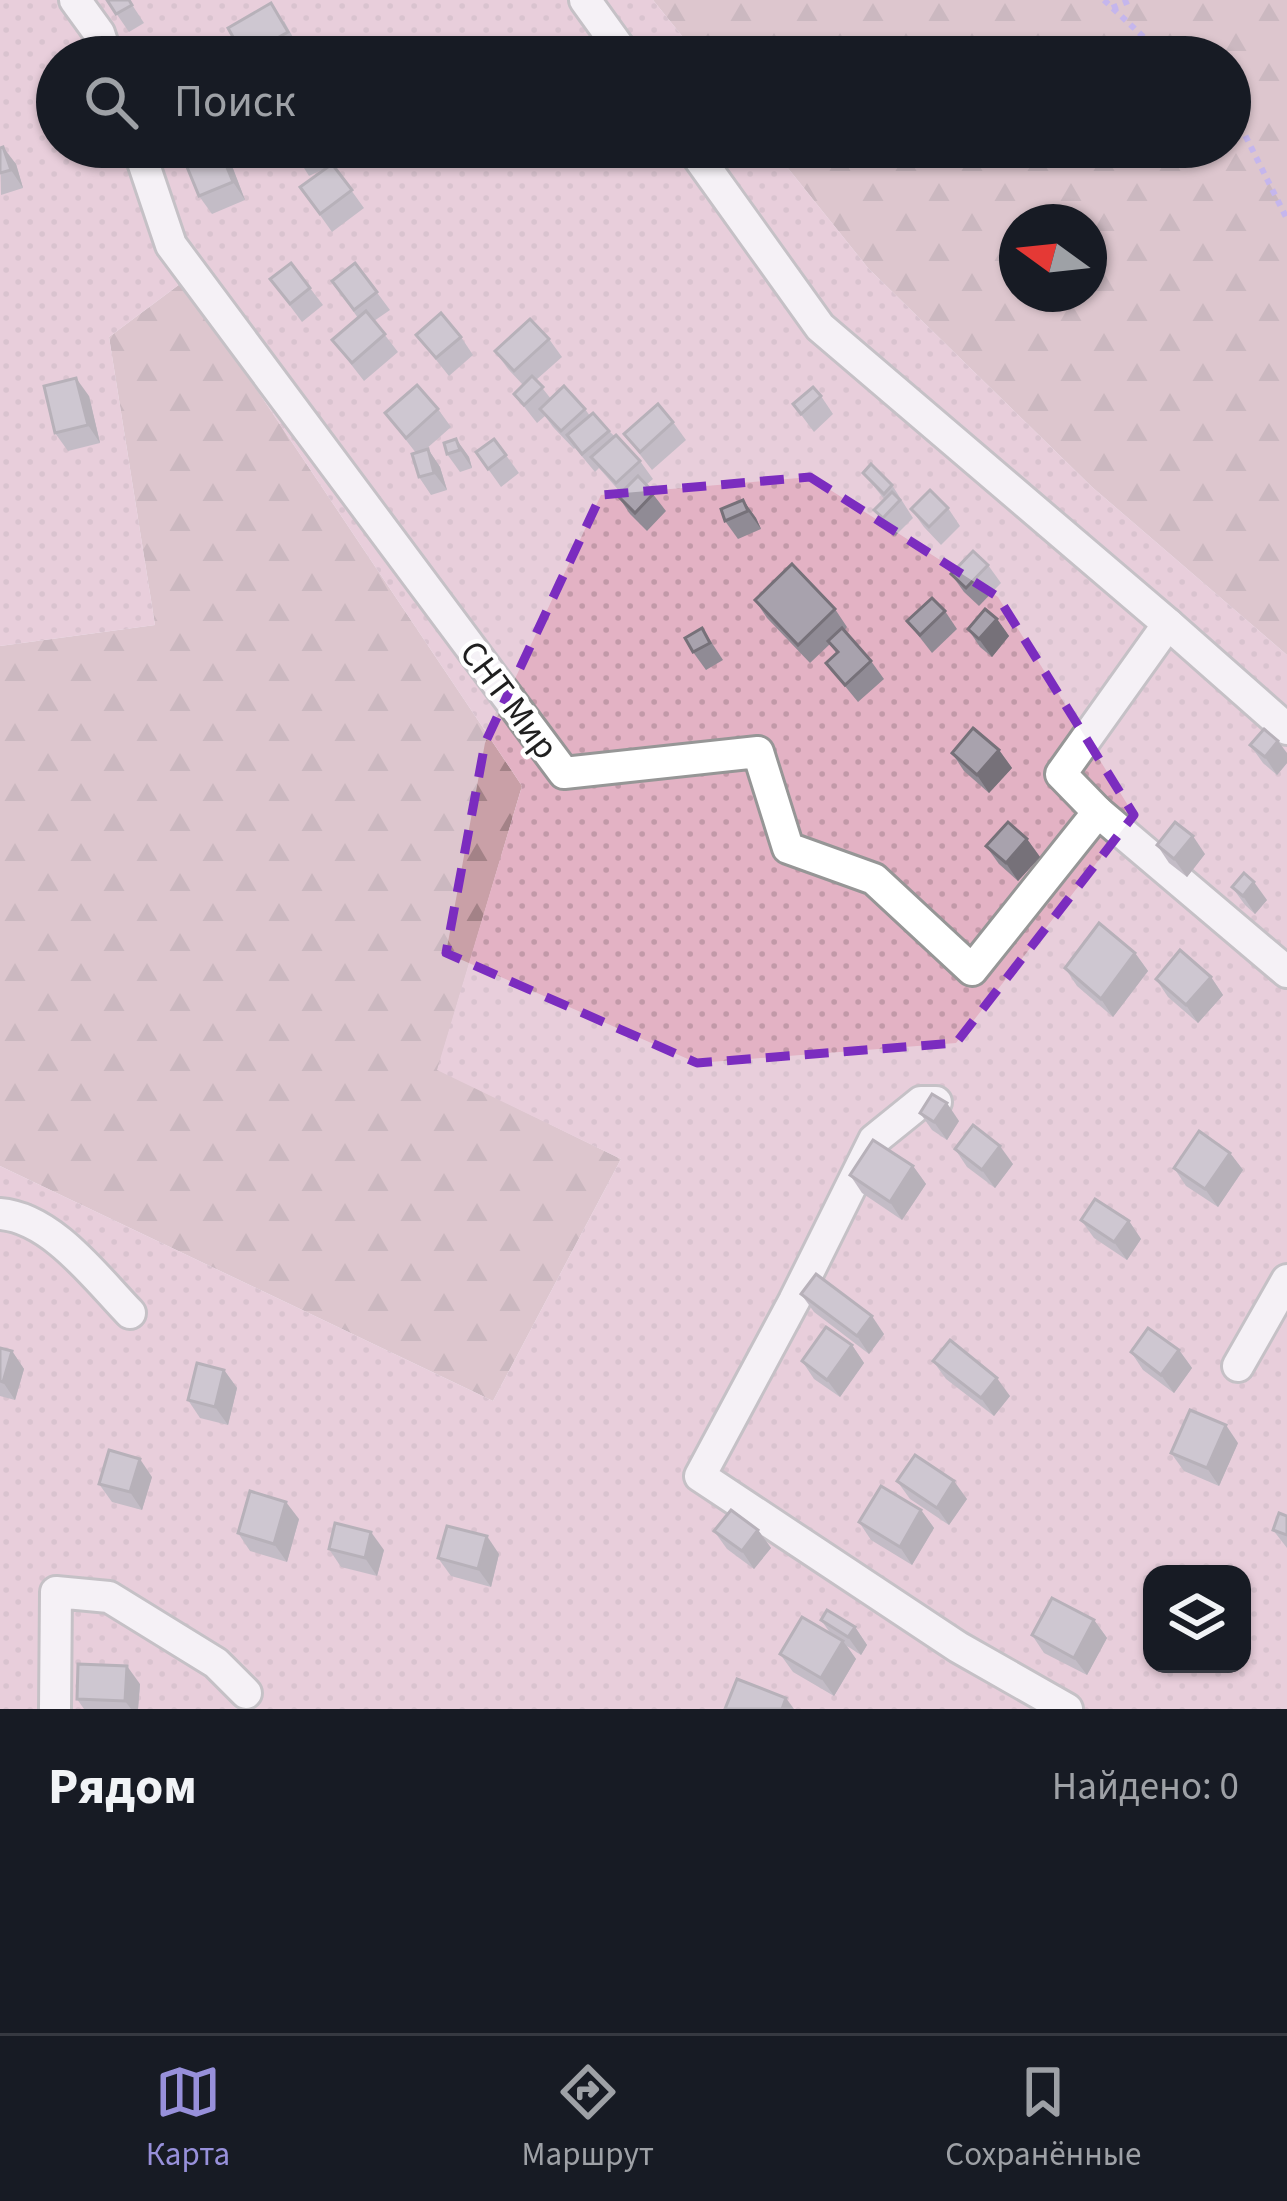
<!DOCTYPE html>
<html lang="ru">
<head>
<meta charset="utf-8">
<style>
  body { margin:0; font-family:"Source Sans 3",sans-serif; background:#242831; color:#f1f3f6 }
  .controls { position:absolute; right:36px; bottom:36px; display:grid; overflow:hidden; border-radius:24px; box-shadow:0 3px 9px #0004 }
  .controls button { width:108px; height:108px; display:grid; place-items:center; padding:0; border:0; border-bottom:3px solid #363941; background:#171b24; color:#f1f3f6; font:60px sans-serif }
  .compass { position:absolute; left:999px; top:204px; width:108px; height:108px; border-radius:50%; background:#171b24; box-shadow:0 3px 9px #0004; rotate:285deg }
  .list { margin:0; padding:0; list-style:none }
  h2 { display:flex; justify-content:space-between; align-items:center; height:156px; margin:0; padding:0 48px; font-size:51px }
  h2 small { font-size:39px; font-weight:400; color:#9ea1a6 }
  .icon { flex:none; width:66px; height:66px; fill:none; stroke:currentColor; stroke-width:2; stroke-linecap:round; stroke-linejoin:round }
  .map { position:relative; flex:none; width:1287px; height:1709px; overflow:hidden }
  .search { position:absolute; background:#171b24; box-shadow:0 3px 9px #0004; left:36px; right:36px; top:36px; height:132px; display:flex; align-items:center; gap:30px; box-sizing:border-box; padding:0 42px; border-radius:66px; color:#9ea1a6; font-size:45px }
  .sheet { height:324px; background:#171b24 }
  nav { display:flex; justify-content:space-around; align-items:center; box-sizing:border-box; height:168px; border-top:3px solid #363941; background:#171b24; font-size:33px; color:#9ea1a6 }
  nav a { display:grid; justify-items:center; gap:6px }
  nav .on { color:#9790da }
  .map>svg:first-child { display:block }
  .forest { fill:url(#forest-firs); fill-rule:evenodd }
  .garden { fill:url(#garden-dots); fill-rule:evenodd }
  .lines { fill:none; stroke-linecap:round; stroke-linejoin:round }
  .minor-casing { stroke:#969696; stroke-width:36 }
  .path { stroke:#947cea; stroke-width:6; stroke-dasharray:6 6; stroke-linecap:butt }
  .minor { stroke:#fff; stroke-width:30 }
  .wall { fill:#908b95 }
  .shaded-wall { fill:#767179 }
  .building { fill:#a8a2ad; stroke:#767179; stroke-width:3 }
  .marked { fill:none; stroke:#7b2cbf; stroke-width:9; stroke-dasharray:24 15; stroke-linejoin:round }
  .labels { text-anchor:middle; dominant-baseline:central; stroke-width:9; stroke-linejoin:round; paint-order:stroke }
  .street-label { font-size:36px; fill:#1f1f1f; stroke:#fff }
</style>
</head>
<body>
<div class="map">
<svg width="1287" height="1709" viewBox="0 0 1287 1709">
  <defs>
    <pattern id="forest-firs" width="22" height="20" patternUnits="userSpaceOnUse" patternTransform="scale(3)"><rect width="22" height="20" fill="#c9a0a7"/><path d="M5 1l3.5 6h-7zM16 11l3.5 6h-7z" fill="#a38287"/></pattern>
    <pattern id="garden-dots" width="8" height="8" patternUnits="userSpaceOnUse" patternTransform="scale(3)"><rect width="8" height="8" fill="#e3b2c4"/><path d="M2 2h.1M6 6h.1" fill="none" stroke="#c299a8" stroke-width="1.8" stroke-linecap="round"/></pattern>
  </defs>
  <rect width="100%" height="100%" fill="#ede6ef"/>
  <g class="forest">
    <path d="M653 0H1287V655L1092 487 868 268 771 147H1230V57H699ZM1017 222H1089V294H1017Z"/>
    <polygon points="184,281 522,786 438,1069 621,1159 493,1401 0,1166 0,646 155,625 109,337"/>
  </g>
  <path class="garden" d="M0 0H653L699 57H57V147H771L868 268 1092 487 1287 655V1709H0V1166L493 1401 621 1159 437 1070 522 786 184 281 109 337 155 625 0 646ZM1152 1574H1242V1664H1152Z"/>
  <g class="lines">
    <defs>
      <g id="minor">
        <polyline points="75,0 99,33 107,57"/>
        <polyline points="585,0 626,57"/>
        <polyline points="138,147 171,245 564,773 758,752 788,848 874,879 972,970 1098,812"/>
        <polyline points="691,147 820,327 1168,624 1287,729"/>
        <polyline points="1168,624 1061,774 1098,812 1287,972"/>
        <polyline points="936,1102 921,1102 874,1140 794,1301 700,1476 958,1647 1067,1709"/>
        <path d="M0 1214C52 1218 96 1278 130 1313"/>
        <polyline points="1238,1366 1287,1280"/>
        <polyline points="55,1709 56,1592 109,1597 216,1663 246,1693"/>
      </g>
    </defs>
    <use href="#minor" class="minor-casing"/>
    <g class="path">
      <polyline points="1104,0 1165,57"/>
      <polyline points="1112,8 1131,0"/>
      <polyline points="1230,118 1242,129 1287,219"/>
    </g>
    <use href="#minor" class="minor"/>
  </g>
  <g class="wall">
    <polygon points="107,0 129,0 144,23 129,32"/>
    <polygon points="284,21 300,50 288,57 244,57"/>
    <polygon points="291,147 330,147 337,163 333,165 364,208 332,232 300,187 326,168 309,176"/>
    <polygon points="0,148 16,164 23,188 1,195"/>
    <polygon points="232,166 245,200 212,214 199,196"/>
    <polygon points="355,263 390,310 374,321 398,352 364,381 332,340 358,318 332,281"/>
    <polygon points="270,279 310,288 323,305 302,322"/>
    <polygon points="416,335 461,337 473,355 449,376"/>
    <polygon points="549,339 562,357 536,380 551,399 585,409 590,416 609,431 640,461 653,479 646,485 666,511 647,531 630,514 618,496 621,493 599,468 595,472 575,448 574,449 553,427 545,416 537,423 514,394 523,385 508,369 495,351"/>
    <polygon points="89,396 100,443 68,451 55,433"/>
    <polygon points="821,396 833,414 814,432 793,404"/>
    <polygon points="438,409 451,427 425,450 428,449 440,467 447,490 431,495 419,477 416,453 385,413"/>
    <polygon points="673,422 686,440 652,470 624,434"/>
    <polygon points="456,439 469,457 472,468 460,472 447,454"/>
    <polygon points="494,439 519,473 501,487 476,452"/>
    <polygon points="863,473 892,485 913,518 895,536 874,510 885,500"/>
    <polygon points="743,500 756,518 761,529 738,539 725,521"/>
    <polygon points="948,508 960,526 941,545 924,527 911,509"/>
    <polygon points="988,565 1001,583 979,606 964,592 951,574"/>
    <polygon points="755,600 835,609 847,627 844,631 871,661 884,679 858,702 826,663 837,654 830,644 810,663 767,618"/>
    <polygon points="945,611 957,629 932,653 907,621"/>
    <polygon points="997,619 1009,636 992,657 980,647 968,629"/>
    <polygon points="702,628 723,660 706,670 693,652"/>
    <polygon points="1250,745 1287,753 1287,763 1277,775 1263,763"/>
    <polygon points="999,750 1012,768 989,793 964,771 952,753"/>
    <polygon points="1027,839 1040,857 1018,881 999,864 986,846"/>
    <polygon points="1157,845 1205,854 1187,877 1169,863"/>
    <polygon points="1232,887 1267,900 1255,914 1245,905"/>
    <polygon points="1135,953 1148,971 1113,1017 1077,986 1065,968"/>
    <polygon points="1211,977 1223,995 1198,1023 1168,997 1156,979"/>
    <polygon points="920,1113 959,1121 947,1140 932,1130"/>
    <polygon points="955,1149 1013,1164 995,1188 967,1167"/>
    <polygon points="1230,1153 1243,1170 1218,1207 1186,1186 1174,1168"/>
    <polygon points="913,1166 926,1184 902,1220 862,1193 850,1175"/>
    <polygon points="1081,1220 1129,1221 1141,1239 1127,1260 1094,1238"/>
    <polygon points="801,1294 884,1334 869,1354 814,1312"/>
    <polygon points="852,1345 864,1363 840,1397 814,1379 802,1361"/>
    <polygon points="0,1348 12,1351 24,1369 15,1400 0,1396"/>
    <polygon points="1179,1350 1192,1368 1174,1393 1143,1370 1131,1352"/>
    <polygon points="933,1361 1010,1396 994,1416 946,1379"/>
    <polygon points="224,1370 237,1388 228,1425 200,1418 188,1400"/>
    <polygon points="1238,1443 1219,1486 1184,1471 1171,1453"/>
    <polygon points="152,1477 142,1510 112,1502 99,1484"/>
    <polygon points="897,1481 967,1499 949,1525 910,1499"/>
    <polygon points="921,1510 934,1528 912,1565 871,1540 859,1522"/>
    <polygon points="1287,1516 1287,1548 1273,1530"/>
    <polygon points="299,1519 287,1562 250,1551 238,1533"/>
    <polygon points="758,1530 771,1548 754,1569 727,1549 714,1531"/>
    <polygon points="329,1549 384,1550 377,1576 341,1567"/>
    <polygon points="499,1554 491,1587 451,1576 438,1558"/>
    <polygon points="821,1620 855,1627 867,1645 861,1655 847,1646 856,1659 834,1696 793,1672 780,1654 831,1634"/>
    <polygon points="1094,1620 1107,1638 1087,1675 1044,1653 1032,1635"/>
    <polygon points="140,1684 138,1709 84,1709 77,1699"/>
  </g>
  <g class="shaded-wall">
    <polygon points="3,147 16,164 23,188 11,170"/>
    <polygon points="219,148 232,166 245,200 233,182"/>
    <polygon points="76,378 89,396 100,443 88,425"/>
    <polygon points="456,439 469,457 472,468 460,450"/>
    <polygon points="428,449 440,467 447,490 434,473"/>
    <polygon points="743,500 756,518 761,529 748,511"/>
    <polygon points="997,619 1009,636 992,657 979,639"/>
    <polygon points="1278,741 1287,753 1287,763 1277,775 1265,757"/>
    <polygon points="999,750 1012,768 989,793 977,775"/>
    <polygon points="1193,836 1205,854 1187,877 1174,859"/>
    <polygon points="1027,839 1040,857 1018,881 1006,863"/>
    <polygon points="1254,882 1267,900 1255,914 1243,896"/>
    <polygon points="1135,953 1148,971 1113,1017 1101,999"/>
    <polygon points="1211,977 1223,995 1198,1023 1186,1005"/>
    <polygon points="947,1103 959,1121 947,1140 934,1122"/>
    <polygon points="1000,1146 1013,1164 995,1188 982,1170"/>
    <polygon points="1230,1153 1243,1170 1218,1207 1205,1189"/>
    <polygon points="913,1166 926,1184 902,1220 890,1202"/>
    <polygon points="1129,1221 1141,1239 1127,1260 1114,1242"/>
    <polygon points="872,1316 884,1334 869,1354 857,1336"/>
    <polygon points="852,1345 864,1363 840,1397 827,1380"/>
    <polygon points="1179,1350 1192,1368 1174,1393 1161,1375"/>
    <polygon points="12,1351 24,1369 15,1400 3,1382"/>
    <polygon points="224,1370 237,1388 228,1425 215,1407"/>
    <polygon points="997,1378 1010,1396 994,1416 981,1398"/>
    <polygon points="1226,1425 1238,1443 1219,1486 1207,1468"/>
    <polygon points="140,1459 152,1477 142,1510 130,1492"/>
    <polygon points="954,1481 967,1499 949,1525 937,1508"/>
    <polygon points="286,1502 299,1519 287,1562 274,1544"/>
    <polygon points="921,1510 934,1528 912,1565 900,1547"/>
    <polygon points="758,1530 771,1548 754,1569 742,1551"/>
    <polygon points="371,1532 384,1550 377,1576 365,1558"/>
    <polygon points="487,1536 499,1554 491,1587 478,1569"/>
    <polygon points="1094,1620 1107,1638 1087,1675 1074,1658"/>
    <polygon points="855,1627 867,1645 861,1655 848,1637"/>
    <polygon points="843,1641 856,1659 834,1696 821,1678"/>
    <polygon points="127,1666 140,1684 138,1709 131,1709 125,1701"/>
    <polygon points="786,1698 794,1709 782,1709"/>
  </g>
  <g class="building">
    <polygon points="107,0 129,0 132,5 116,14"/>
    <polygon points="271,3 288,32 244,57 228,28"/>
    <polygon points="161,42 169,57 133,57"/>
    <polygon points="3,147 11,170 0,173 0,148"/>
    <polygon points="291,147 319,147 296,158"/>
    <polygon points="219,148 233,182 199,196 185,162"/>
    <polygon points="332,164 352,190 320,214 300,187"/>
    <polygon points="291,263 310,288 290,304 270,279"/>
    <polygon points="355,263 377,292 354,310 332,281"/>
    <polygon points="366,311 385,334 352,363 332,340"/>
    <polygon points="441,313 461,337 436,358 416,335"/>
    <polygon points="530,319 549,339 514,371 495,351"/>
    <polygon points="532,376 543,387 524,405 514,394"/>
    <polygon points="76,378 88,425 55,433 44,386"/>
    <polygon points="417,385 438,409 406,438 385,413"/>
    <polygon points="564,386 585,409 561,431 540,409"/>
    <polygon points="813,387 821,396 801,414 793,404"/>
    <polygon points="658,404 673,422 640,452 624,434"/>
    <polygon points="593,413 609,431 582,454 567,435"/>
    <polygon points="616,435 640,461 616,483 591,457"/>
    <polygon points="456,439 460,450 447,454 444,443"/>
    <polygon points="494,439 506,455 488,469 476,452"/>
    <polygon points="428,449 434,473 419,477 412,454"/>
    <polygon points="871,464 892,485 884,494 863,473"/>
    <polygon points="638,476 654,493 635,513 618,496"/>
    <polygon points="930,490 948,508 929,527 911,509"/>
    <polygon points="892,492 900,500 883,518 874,510"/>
    <polygon points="743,500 748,511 725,521 721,509"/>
    <polygon points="973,551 988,565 966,588 951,574"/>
    <polygon points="792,564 835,609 798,645 755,600"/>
    <polygon points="932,598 945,611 920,635 907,621"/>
    <polygon points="985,609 997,619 979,639 968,629"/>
    <polygon points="702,628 710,643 693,652 685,638"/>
    <polygon points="842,628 871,661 845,685 826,663 838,652 828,641"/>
    <polygon points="973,728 999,750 977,775 952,753"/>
    <polygon points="1264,729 1278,741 1265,757 1250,745"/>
    <polygon points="1008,822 1027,839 1006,863 986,846"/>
    <polygon points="1175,822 1193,836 1174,859 1157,845"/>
    <polygon points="1244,873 1254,882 1243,896 1232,887"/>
    <polygon points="1099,923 1135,953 1101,999 1065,968"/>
    <polygon points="1180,950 1211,977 1186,1005 1156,979"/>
    <polygon points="932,1094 947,1103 934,1122 920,1113"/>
    <polygon points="973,1125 1000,1146 982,1170 955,1149"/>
    <polygon points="1199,1131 1230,1153 1205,1189 1174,1168"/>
    <polygon points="873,1140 913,1166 890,1202 850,1175"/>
    <polygon points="1095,1199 1129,1221 1114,1242 1081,1220"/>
    <polygon points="816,1274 872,1316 857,1336 801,1294"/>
    <polygon points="826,1327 852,1345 827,1380 802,1361"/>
    <polygon points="1148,1328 1179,1350 1161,1375 1131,1352"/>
    <polygon points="950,1340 997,1378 981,1398 933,1361"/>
    <polygon points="0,1348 12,1351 3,1382 0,1381"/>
    <polygon points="197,1363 224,1370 215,1407 188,1400"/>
    <polygon points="1190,1410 1226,1425 1207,1468 1171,1453"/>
    <polygon points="109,1450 140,1459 130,1492 99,1484"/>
    <polygon points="915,1455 954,1481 937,1508 897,1481"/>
    <polygon points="881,1486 921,1510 900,1547 859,1522"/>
    <polygon points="250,1491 286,1502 274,1544 238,1533"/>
    <polygon points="731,1510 758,1530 742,1551 714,1531"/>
    <polygon points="1279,1513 1287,1516 1287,1535 1273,1530"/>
    <polygon points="335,1523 371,1532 365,1558 329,1549"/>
    <polygon points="447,1526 487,1536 478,1569 438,1558"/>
    <polygon points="1052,1598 1094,1620 1074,1658 1032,1635"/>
    <polygon points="827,1610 855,1627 848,1637 821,1620"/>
    <polygon points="802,1617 843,1641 821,1678 780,1654"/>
    <polygon points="78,1664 127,1666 125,1701 77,1699"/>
    <polygon points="737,1679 786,1698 782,1709 725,1709"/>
  </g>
  <path d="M0 0H1287V1709H0ZM810 477 998 597 1134 815 956 1043 697 1063 446 953 485 743 601 495Z" fill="#ede6ef" fill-opacity=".55" fill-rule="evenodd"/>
  <path class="marked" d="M810 477 998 597 1134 815 956 1043 697 1063 446 953 485 743 601 495Z"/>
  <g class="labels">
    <g class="street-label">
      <text transform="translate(509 700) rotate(53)">СНТ Мир</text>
    </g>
  </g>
</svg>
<div class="controls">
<button><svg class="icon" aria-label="layers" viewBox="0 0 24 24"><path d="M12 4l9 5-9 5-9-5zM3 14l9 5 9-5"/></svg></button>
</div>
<svg class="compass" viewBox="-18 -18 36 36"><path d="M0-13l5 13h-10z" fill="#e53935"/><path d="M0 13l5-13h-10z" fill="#9ea1a6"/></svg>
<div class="search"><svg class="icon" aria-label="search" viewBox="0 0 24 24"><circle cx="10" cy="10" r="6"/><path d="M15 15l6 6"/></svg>Поиск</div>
</div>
<section class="sheet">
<h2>Рядом<small>Найдено: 0</small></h2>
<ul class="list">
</ul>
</section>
<nav>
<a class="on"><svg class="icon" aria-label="map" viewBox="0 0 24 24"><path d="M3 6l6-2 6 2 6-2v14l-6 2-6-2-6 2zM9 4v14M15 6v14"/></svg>Карта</a>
<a><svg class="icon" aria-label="directions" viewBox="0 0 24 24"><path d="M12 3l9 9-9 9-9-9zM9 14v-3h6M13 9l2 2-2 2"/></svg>Маршрут</a>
<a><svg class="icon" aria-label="saved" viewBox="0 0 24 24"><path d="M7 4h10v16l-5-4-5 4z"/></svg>Сохранённые</a>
</nav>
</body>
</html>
